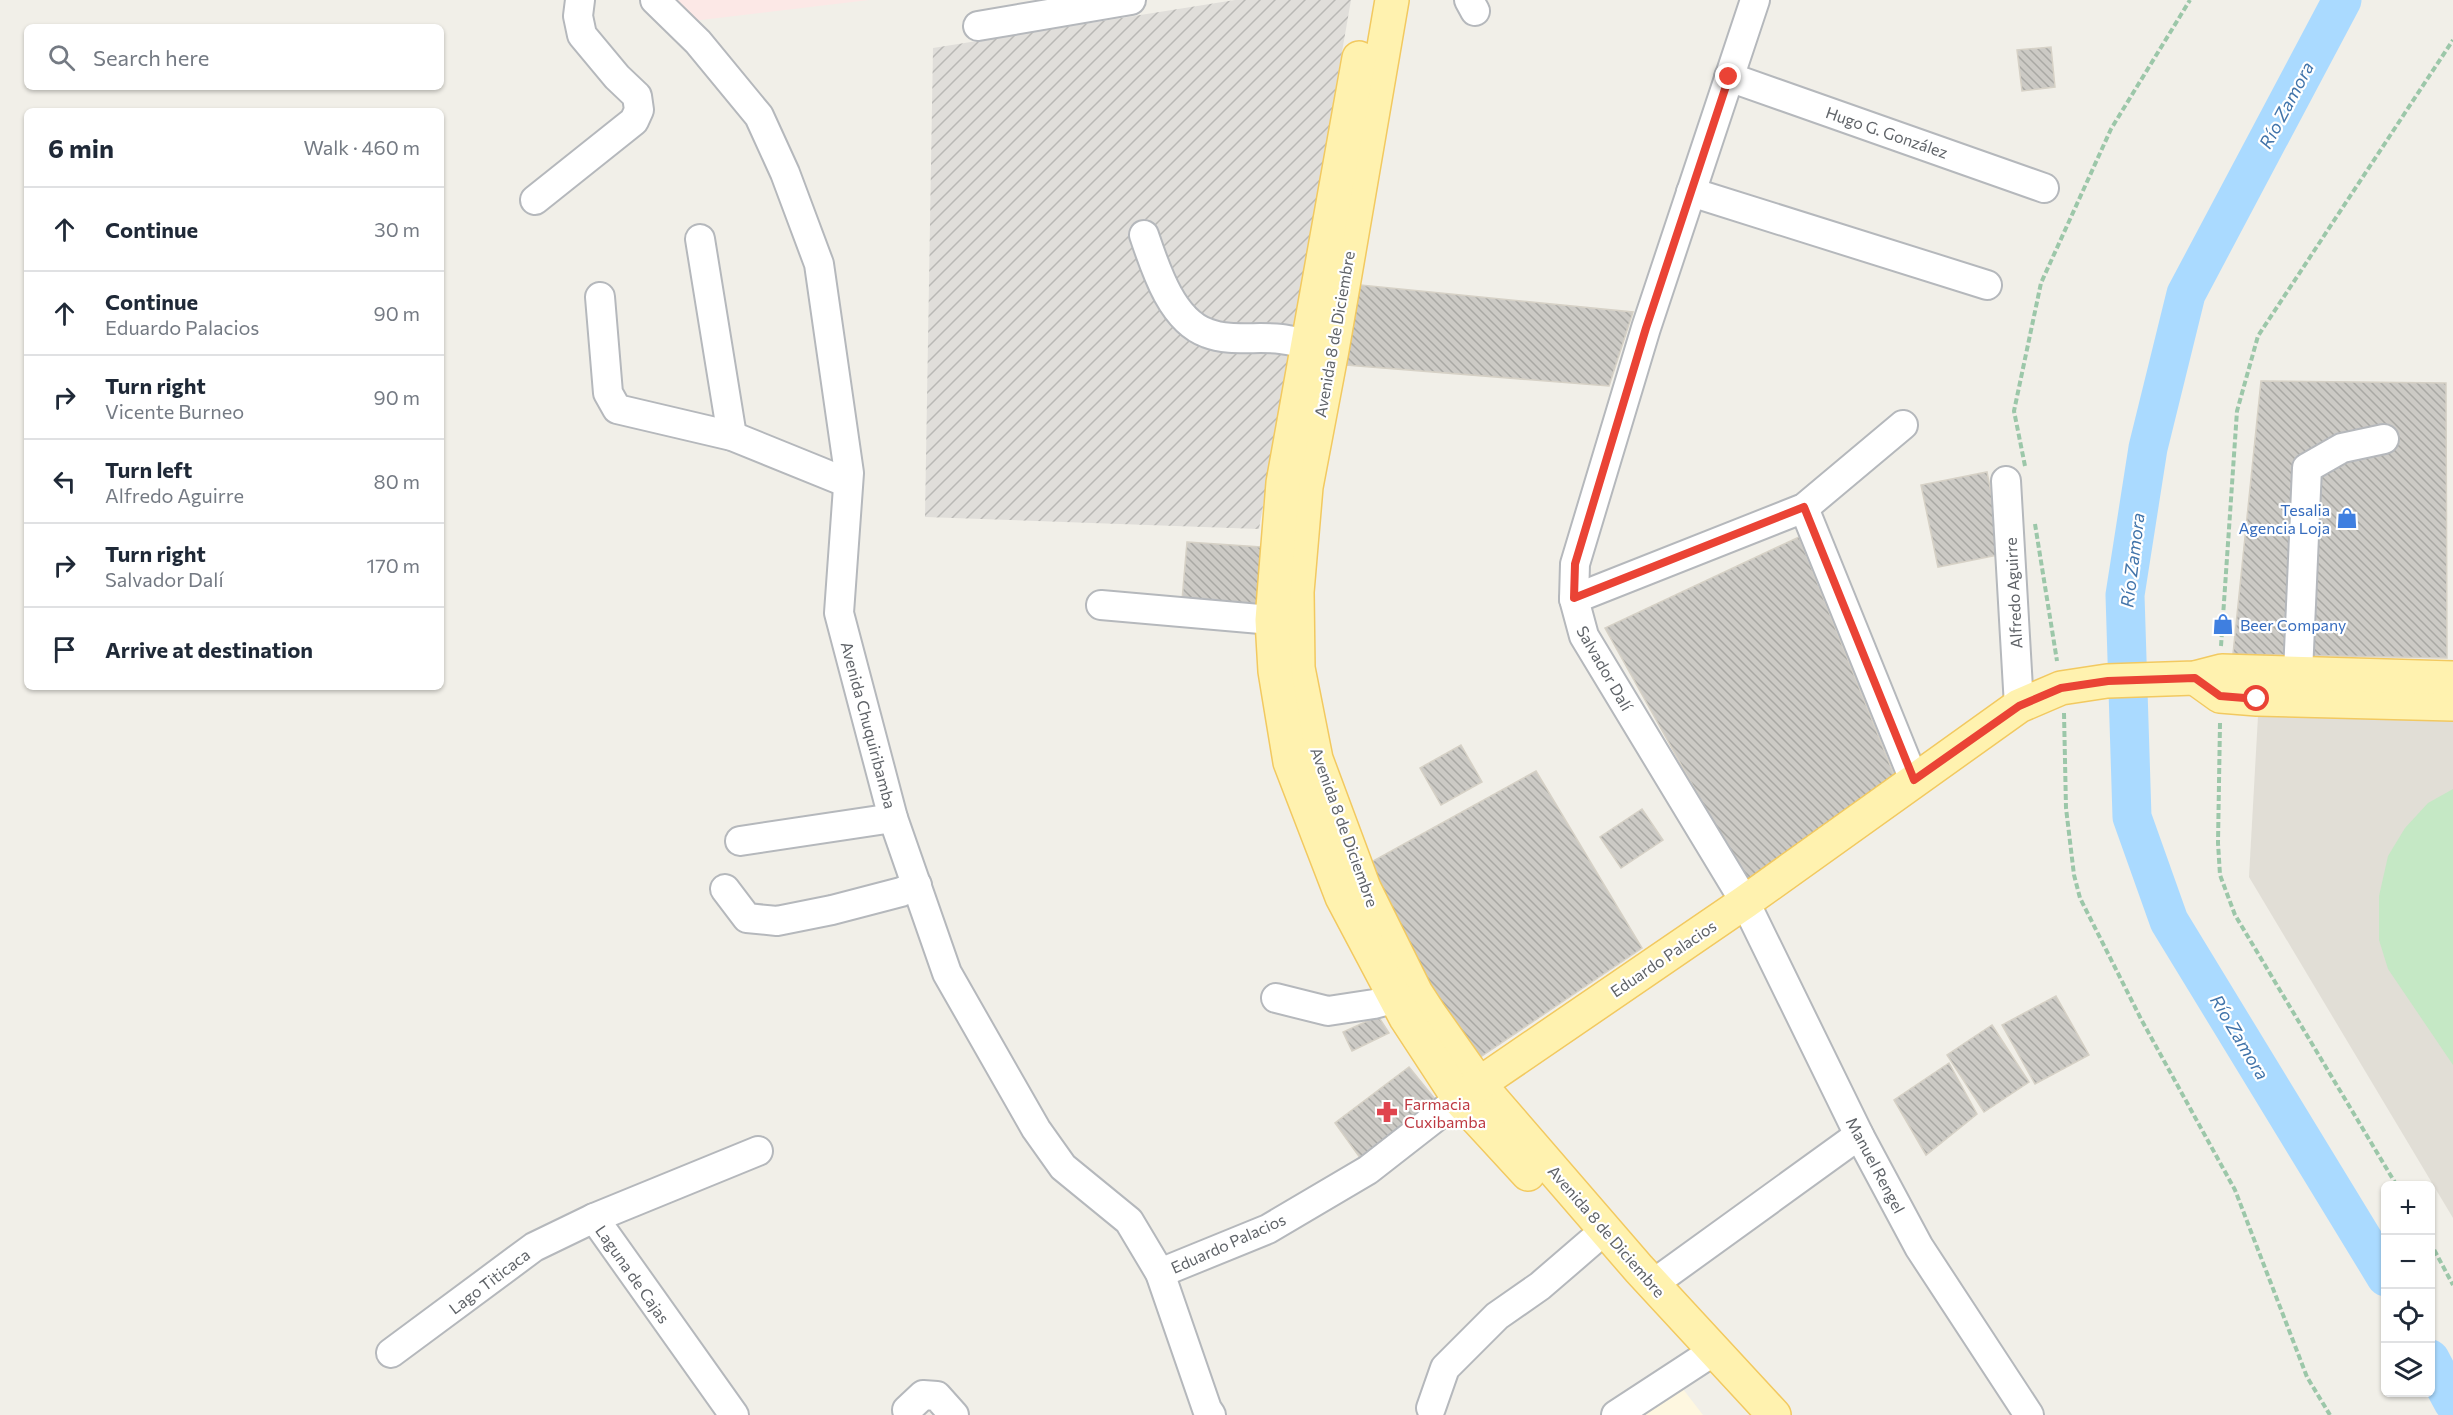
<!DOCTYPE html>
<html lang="en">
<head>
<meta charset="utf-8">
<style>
  body { margin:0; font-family:Commissioner,sans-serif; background:#f2f2f3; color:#1f2937 }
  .controls { position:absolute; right:18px; bottom:18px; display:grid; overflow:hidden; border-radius:9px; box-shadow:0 2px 4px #0004 }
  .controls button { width:54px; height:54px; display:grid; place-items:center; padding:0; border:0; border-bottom:2px solid #e0e1e3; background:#fff; color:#1f2937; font:30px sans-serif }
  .stop { position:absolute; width:18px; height:18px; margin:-14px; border:4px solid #ea4335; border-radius:50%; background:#fff }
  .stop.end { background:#ea4335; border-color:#fff; box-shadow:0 2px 6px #0008 }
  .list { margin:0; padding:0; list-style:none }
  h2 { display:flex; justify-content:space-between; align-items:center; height:78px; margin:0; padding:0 24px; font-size:26px }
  h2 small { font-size:20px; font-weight:400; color:#747a83 }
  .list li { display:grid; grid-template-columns:39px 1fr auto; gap:18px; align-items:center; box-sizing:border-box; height:84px; padding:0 24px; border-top:2px solid #e0e1e3 }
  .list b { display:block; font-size:22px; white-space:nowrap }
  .list p { margin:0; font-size:20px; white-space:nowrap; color:#747a83 }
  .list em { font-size:20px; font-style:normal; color:#747a83 }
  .icon { flex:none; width:33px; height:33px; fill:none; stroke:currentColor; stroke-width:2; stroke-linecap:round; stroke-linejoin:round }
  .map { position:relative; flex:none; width:2453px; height:1415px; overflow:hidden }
  .search { position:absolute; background:#fff; box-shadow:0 2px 4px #0004; left:24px; top:24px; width:420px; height:66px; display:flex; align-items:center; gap:15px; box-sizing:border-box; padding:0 21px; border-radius:9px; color:#747a83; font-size:22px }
  .panel { position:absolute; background:#fff; box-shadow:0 2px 4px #0004; left:24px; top:108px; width:420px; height:582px; border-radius:9px }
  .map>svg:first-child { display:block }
  .commercial { fill:#fef7e0 }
  .industrial { fill:url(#industrial-furrows) }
  .education { fill:#e1ded6 }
  .medical { fill:#fce8e6 }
  .green { fill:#c5e8c5 }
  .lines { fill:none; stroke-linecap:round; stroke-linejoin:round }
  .river { stroke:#aadaff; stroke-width:39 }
  .building { fill:url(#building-back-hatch); stroke:#d6d1c6; stroke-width:1.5 }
  .minor-casing { stroke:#b5b8bc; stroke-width:32 }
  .major-casing { stroke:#f2c960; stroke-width:36 }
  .path { stroke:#9cc7a9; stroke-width:4; stroke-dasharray:6 3; stroke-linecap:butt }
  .minor { stroke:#fff; stroke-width:28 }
  .major { stroke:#fff2af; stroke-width:33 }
  .route { stroke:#ea4335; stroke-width:8 }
  .labels { text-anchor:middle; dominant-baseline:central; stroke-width:4.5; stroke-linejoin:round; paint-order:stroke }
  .street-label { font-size:16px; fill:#5f6368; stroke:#fff }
  .shop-label { font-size:16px; fill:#366cbe; stroke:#fff; text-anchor:end }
  .health-label { font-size:16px; fill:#be3a42; stroke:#fff; text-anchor:start }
  .water-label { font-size:18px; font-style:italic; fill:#4174aa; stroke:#fff }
</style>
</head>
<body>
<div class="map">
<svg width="2453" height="1415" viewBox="0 0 2453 1415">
  <defs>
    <pattern id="industrial-furrows" width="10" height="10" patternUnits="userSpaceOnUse" patternTransform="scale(1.5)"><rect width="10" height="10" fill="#e0deda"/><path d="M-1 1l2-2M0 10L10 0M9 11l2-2" fill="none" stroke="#b9b8b5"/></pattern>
    <pattern id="building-back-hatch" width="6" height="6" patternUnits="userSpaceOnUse" patternTransform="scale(1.5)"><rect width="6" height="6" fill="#cccac5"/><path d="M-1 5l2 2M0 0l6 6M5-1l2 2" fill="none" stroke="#a9a8a4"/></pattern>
  </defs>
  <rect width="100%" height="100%" fill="#f1efe8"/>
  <polygon class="commercial" points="1683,1389 1703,1415 1639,1415"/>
  <polygon class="industrial" points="1235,0 1351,0 1259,529 925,517 933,48"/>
  <polygon class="education" points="2258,716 2453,721 2453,1218 2249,877"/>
  <polygon class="medical" points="672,0 869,0 693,21"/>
  <polygon class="green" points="2453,789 2453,1065 2388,969 2379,940 2379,896 2388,856 2405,828 2428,803"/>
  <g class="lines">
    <g class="river">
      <polyline points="2342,0 2186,294 2148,448 2125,595 2132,817 2169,921 2386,1277"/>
      <polyline points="2430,1359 2453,1402"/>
    </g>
  </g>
  <g class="building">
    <polygon points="2051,47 2055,87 2022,91 2017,50"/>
    <polygon points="1360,285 1633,312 1609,386 1346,365"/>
    <polygon points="2261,381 2446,383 2447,658 2233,654"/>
    <polygon points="1987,472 2003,554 1938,567 1921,485"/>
    <polygon points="1799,537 1896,780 1746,881 1605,628"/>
    <polygon points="1187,542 1261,547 1260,606 1182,600"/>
    <polygon points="1461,745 1482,782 1441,805 1420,768"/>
    <polygon points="1536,771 1642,948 1473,1062 1364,866"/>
    <polygon points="1642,809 1663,840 1621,868 1600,837"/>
    <polygon points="2056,996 2089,1055 2035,1084 2002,1025"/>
    <polygon points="1378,1016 1389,1033 1352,1051 1343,1032"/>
    <polygon points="1992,1025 2029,1082 1984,1112 1947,1055"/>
    <polygon points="1949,1063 1977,1114 1926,1155 1894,1100"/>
    <polygon points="1409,1067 1439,1104 1363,1162 1335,1123"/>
  </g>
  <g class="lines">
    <defs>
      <g id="minor">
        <polyline points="655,0 698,42 759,116 785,173 819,264 849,473 839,613 893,818 947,973 1036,1129 1063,1167 1129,1221 1160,1273 1207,1409 1211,1415"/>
        <polyline points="1469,0 1475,11"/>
        <polyline points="1755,0 1646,328 1575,564 1574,599 1584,636 1745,902 1859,1135 1919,1247 2029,1415"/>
        <polyline points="978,26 1131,0"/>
        <polyline points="1729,77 2044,188"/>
        <polyline points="1691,192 1987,285"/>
        <polyline points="535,200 634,121 639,110 637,96 617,77 582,35 578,16 580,0"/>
        <path d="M1144 235C1155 267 1171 320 1207 333 1230 342 1257 336 1281 339 1297 341 1314 346 1330 350"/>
        <polyline points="700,239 732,436"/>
        <polyline points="600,297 608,393 617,409 732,436 848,483"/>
        <polyline points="2006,481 2019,706"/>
        <polyline points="1804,508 1914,780"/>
        <polyline points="1574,599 1804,508 1903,425"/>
        <polyline points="1101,605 1272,620"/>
        <polyline points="2298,673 2307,468 2342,448 2384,439"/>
        <polyline points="740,841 893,818"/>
        <polyline points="725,889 747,918 777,921 832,910 901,892 917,885"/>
        <polyline points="1276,998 1328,1011 1374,1004 1416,993"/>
        <polyline points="1160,1273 1268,1229 1368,1170 1459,1099"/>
        <polyline points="1653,1284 1859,1135"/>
        <polyline points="391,1353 534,1247 594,1218"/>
        <polyline points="1431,1408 1445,1368 1497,1316 1540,1286 1591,1242"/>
        <polyline points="907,1410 923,1395 937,1396 954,1415"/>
        <polyline points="734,1415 594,1218 758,1151"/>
        <polyline points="1616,1415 1714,1351"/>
      </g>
      <g id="major">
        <polyline points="1392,0 1332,350 1306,487 1297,592 1298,668 1316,759 1364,888 1416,993 1429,1013 1479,1084 1639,1269 1774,1415"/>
        <polyline points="1359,58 1283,483 1272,620 1275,671 1290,762 1342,897 1406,1018 1459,1099 1528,1174"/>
        <polyline points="2195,678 2220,696 2257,699 2453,704"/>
        <polyline points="1462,1097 1479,1084 1745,902 2019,706 2061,688 2107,681 2195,678 2222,671 2453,678"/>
      </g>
    </defs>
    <use href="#minor" class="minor-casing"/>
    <use href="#major" class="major-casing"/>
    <g class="path">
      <polyline points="2025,466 2014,411 2041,283 2111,129 2190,0"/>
      <polyline points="2035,524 2057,661"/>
      <polyline points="2221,646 2237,411 2258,336 2453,40"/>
      <polyline points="2064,713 2066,808 2074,875 2080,898 2141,1019 2235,1190 2307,1377 2330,1415"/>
      <polyline points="2220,723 2218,843 2220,875 2235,915 2397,1186"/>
      <polyline points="2430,1242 2453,1285"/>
    </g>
    <use href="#minor" class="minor"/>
    <use href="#major" class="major"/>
  </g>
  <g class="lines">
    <polyline class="route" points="1729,77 1646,328 1575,564 1574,598 1804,507 1914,780 2019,706 2061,688 2108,681 2195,678 2220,696 2257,699"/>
  </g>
  <defs>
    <symbol id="shop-bare" viewBox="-9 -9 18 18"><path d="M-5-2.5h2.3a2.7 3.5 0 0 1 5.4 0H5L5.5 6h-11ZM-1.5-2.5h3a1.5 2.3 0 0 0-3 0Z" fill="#3f7fe0" stroke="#fff" stroke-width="2.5" paint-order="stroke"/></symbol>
    <symbol id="pharmacy-bare" viewBox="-9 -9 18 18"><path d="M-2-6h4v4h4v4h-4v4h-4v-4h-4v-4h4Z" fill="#e0444e" stroke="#fff" stroke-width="2.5" paint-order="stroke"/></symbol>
  </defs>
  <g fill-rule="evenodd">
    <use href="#shop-bare" x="2332" y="503" width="30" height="30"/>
    <use href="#shop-bare" x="2208" y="609" width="30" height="30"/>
    <use href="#pharmacy-bare" x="1372" y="1097" width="30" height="30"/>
  </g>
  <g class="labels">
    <g class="street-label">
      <text transform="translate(1887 132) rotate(19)">Hugo G. González</text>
      <text transform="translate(1334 334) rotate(-80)">Avenida 8 de Diciembre</text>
      <text transform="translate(2013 593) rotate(-93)">Alfredo Aguirre</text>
      <text transform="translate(1605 668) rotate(60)">Salvador Dalí</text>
      <text transform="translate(869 725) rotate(75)">Avenida Chuquiribamba</text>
      <text transform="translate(1345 827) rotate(70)">Avenida 8 de Diciembre</text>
      <text transform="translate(1663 958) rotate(-34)">Eduardo Palacios</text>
      <text transform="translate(1876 1165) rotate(62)">Manuel Rengel</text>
      <text transform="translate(1607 1231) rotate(49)">Avenida 8 de Diciembre</text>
      <text transform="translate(1228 1243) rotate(-24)">Eduardo Palacios</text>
      <text transform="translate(633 1274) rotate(55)">Laguna de Cajas</text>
      <text transform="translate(489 1281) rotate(-37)">Lago Titicaca</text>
    </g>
    <g class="shop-label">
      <text x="2330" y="509">Tesalia<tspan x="2330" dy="18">Agencia Loja</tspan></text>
      <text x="2240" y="624" text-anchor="start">Beer Company</text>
    </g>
    <g class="health-label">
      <text x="1404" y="1103">Farmacia<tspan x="1404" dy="18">Cuxibamba</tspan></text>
    </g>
    <g class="water-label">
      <text transform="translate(2286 105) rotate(-62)">Río Zamora</text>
      <text transform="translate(2132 560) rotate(-83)">Río Zamora</text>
      <text transform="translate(2240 1037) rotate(59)">Río Zamora</text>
    </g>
  </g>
</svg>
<div class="controls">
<button>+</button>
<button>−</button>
<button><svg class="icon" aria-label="locate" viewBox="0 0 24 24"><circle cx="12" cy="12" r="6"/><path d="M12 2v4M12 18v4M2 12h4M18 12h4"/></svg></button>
<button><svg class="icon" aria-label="layers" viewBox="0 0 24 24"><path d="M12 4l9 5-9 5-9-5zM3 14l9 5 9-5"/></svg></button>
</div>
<div class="stop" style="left:2257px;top:699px"></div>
<div class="stop end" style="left:1729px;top:77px"></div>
<div class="search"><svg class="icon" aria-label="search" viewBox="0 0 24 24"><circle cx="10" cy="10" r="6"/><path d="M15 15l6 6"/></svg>Search here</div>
<section class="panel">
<h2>6 min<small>Walk · 460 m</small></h2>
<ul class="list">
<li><svg class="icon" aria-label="ahead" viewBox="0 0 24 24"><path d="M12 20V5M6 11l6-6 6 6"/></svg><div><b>Continue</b></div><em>30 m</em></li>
<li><svg class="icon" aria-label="ahead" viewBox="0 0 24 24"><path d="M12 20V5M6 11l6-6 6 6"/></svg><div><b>Continue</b><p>Eduardo Palacios</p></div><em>90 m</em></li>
<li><svg class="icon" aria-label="right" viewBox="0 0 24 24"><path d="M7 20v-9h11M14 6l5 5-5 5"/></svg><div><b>Turn right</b><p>Vicente Burneo</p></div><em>90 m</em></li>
<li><svg class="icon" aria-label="left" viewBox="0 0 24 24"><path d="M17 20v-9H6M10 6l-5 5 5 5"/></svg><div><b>Turn left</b><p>Alfredo Aguirre</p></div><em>80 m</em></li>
<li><svg class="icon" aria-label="right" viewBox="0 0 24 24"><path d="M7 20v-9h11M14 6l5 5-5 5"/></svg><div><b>Turn right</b><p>Salvador Dalí</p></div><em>170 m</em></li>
<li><svg class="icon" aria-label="arrive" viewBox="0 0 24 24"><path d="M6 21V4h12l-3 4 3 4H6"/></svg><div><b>Arrive at destination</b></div></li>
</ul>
</section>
</div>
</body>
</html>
